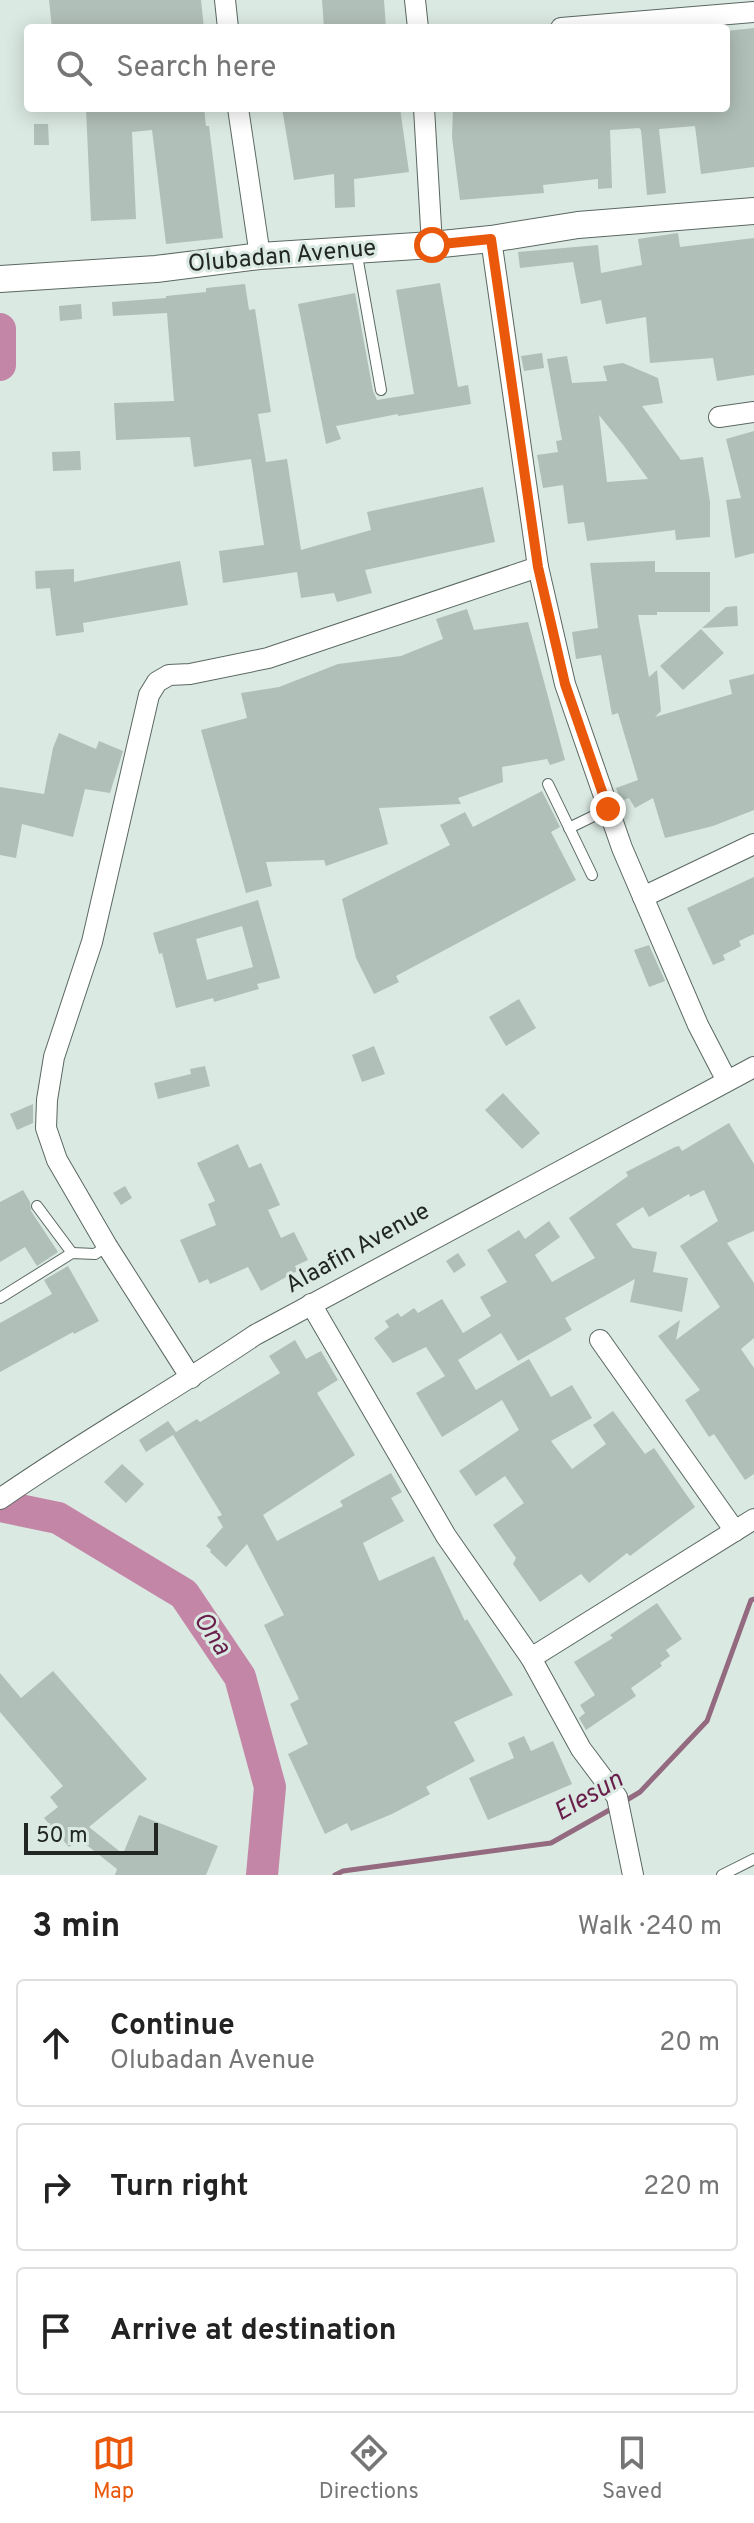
<!DOCTYPE html>
<html lang="en">
<head>
<meta charset="utf-8">
<style>
  body { margin:0; font-family:Overpass,sans-serif; background:#f6f6f6; color:#222 }
  .scale { position:absolute; left:24px; bottom:20px; width:134px; box-sizing:border-box; padding-left:8px; border:4px solid #222725; border-top:0; font-size:22px; line-height:28px; white-space:nowrap; color:#222725; -webkit-text-stroke:6px #dae9e2; paint-order:stroke }
  .stop { position:absolute; width:24px; height:24px; margin:-18px; border:6px solid #ea580c; border-radius:50%; background:#fff }
  .stop.end { background:#ea580c; border-color:#fff; box-shadow:0 2px 8px #0008 }
  .list { margin:0; padding:0; list-style:none }
  h2 { display:flex; justify-content:space-between; align-items:center; height:104px; margin:0; padding:0 32px; font-size:34px }
  h2 small { font-size:26px; font-weight:400; color:#767676 }
  .list li { display:grid; grid-template-columns:52px 1fr auto; gap:24px; align-items:center; box-sizing:border-box; height:128px; margin:0 16px 16px; padding:0 16px; border:2px solid #e0e0e0; border-radius:8px }
  .list b { display:block; font-size:30px; white-space:nowrap }
  .list p { margin:0; font-size:26px; white-space:nowrap; color:#767676 }
  .list em { font-size:26px; font-style:normal; color:#767676 }
  .icon { flex:none; width:44px; height:44px; fill:none; stroke:currentColor; stroke-width:2; stroke-linecap:round; stroke-linejoin:round }
  .map { position:relative; flex:none; width:754px; height:1875px; overflow:hidden }
  .search { position:absolute; background:#fff; box-shadow:0 4px 20px #0003; left:24px; right:24px; top:24px; height:88px; display:flex; align-items:center; gap:20px; box-sizing:border-box; padding:0 28px; border-radius:8px; color:#767676; font-size:30px }
  .sheet { height:536px; background:#fff }
  nav { display:flex; justify-content:space-around; align-items:center; box-sizing:border-box; height:112px; border-top:2px solid #e0e0e0; background:#fff; font-size:22px; color:#767676 }
  nav a { display:grid; justify-items:center; gap:4px }
  nav .on { color:#ea580c }
  .map>svg:first-child { display:block }
  .lines { fill:none; stroke-linecap:round; stroke-linejoin:round }
  .stream { stroke:#936a7f; stroke-width:5 }
  .river { stroke:#c486a6; stroke-width:32 }
  .building { fill:#b0bfb8; fill-rule:evenodd }
  .service-casing { stroke:#5b6862; stroke-width:12 }
  .minor-casing { stroke:#5b6862; stroke-width:22 }
  .tertiary-casing { stroke:#5b6862; stroke-width:28 }
  .service { stroke:#fff; stroke-width:10 }
  .minor { stroke:#fff; stroke-width:20 }
  .tertiary { stroke:#fff; stroke-width:26 }
  .route { stroke:#ea580c; stroke-width:10 }
  .labels { text-anchor:middle; dominant-baseline:central; stroke-width:6; stroke-linejoin:round; paint-order:stroke }
  .street-label { font-size:24px; fill:#222725; stroke:#dae9e2 }
  .water-label { font-size:26px; font-style:italic; fill:#691f4b; stroke:#dae9e2 }
</style>
</head>
<body>
<div class="map">
<svg width="754" height="1875" viewBox="0 0 754 1875">
  <rect width="100%" height="100%" fill="#dae9e2"/>
  <g class="lines">
    <g class="stream">
      <polyline points="625,1801 640,1792 707,1721 751,1600 754,1599"/>
      <polyline points="335,1875 343,1871 551,1843 613,1808"/>
    </g>
    <g class="river">
      <polyline points="0,329 0,365"/>
      <polyline points="0,1506 58,1518 184,1594 240,1677 270,1787 262,1875"/>
    </g>
  </g>
  <g class="building">
    <polygon points="49,0 201,0 204,28 52,28"/>
    <polygon points="322,0 384,0 386,28 324,28"/>
    <polygon points="754,28 754,167 701,174 695,126 659,129 666,193 647,195 641,130 639,128 610,130 612,188 598,189 598,179 543,185 544,193 460,200 452,137 453,108 631,108 632,110 726,108 726,31"/>
    <polygon points="86,108 204,108 206,126 209,126 223,238 166,244 152,130 132,132 136,219 91,221"/>
    <polygon points="282,108 400,108 409,172 354,179 355,207 335,208 334,174 294,180"/>
    <polygon points="34,124 48,124 49,145 34,145"/>
    <polygon points="678,233 680,247 754,238 754,375 717,381 713,358 650,363 646,317 606,324 601,300 581,304 573,262 520,268 518,252 598,245 601,273 642,265 638,239"/>
    <polygon points="440,283 458,387 468,385 471,404 398,416 398,414 336,426 341,439 326,444 298,304 355,293 373,391 377,400 414,394 396,290"/>
    <polygon points="245,284 249,310 255,309 271,412 258,414 266,462 287,459 301,550 371,530 367,512 483,487 495,542 365,570 372,593 337,602 334,593 301,598 297,572 223,583 219,551 264,545 251,459 194,467 190,437 116,440 114,403 174,401 167,313 113,316 112,302 166,298 166,296 206,292 206,288"/>
    <polygon points="81,304 82,319 60,321 59,306"/>
    <polygon points="542,353 544,368 524,371 521,356"/>
    <path d="M567 356 572 383 607 381 603 366 623 363 658 378 663 403 642 406 681 460 703 457 710 502V537L676 540 675 530 587 541 584 522 568 524 563 485 543 488 537 455 558 452 556 441 562 440 547 359ZM599 415 624 446 648 479 607 482Z"/>
    <polygon points="754,431 754,553 735,558 726,500 741,498 726,439"/>
    <polygon points="80,451 81,470 53,471 52,452"/>
    <polygon points="180,561 188,605 83,623 84,632 56,636 50,588 36,589 35,571 74,569 74,582"/>
    <polygon points="655,561 655,572 710,572 710,612 657,612 657,615 638,615 649,677 657,670 661,711 655,717 732,694 729,680 754,674 754,810 713,826 665,838 653,798 635,808 629,798 621,801 616,788 638,780 618,713 612,715 601,655 576,659 572,632 598,628 590,563"/>
    <polygon points="737,606 738,626 702,628 726,607"/>
    <polygon points="467,609 474,630 528,622 565,760 550,765 547,759 502,767 503,782 458,798 461,804 379,808 388,844 326,866 324,860 266,862 272,886 246,893 201,730 247,718 241,693 279,687 338,664 401,656 443,639 436,619"/>
    <polygon points="701,629 724,653 683,690 660,666"/>
    <polygon points="59,733 96,749 99,741 123,751 110,793 85,789 73,837 22,824 16,858 0,855 0,787 44,794 53,748"/>
    <polygon points="542,791 560,827 551,832 576,880 396,976 399,982 374,994 356,958 342,899 450,845 440,825 465,812 473,827"/>
    <polygon points="754,877 754,934 739,941 741,946 723,955 725,960 713,965 687,908"/>
    <path d="M258 900 280 978 257 984 259 989 214 1002 213 998 176 1008 162 953 159 954 153 933ZM242 926 253 967 207 980 196 939Z"/>
    <polygon points="649,945 665,981 649,987 634,950"/>
    <polygon points="519,999 536,1028 506,1046 489,1017"/>
    <polygon points="374,1046 385,1074 362,1082 352,1055"/>
    <polygon points="205,1066 210,1086 158,1099 154,1083 191,1074 190,1069"/>
    <polygon points="503,1093 540,1133 522,1149 485,1110"/>
    <polygon points="33,1104 33,1123 17,1130 10,1114"/>
    <polygon points="729,1123 754,1164 754,1231 727,1243 754,1283 754,1338 741,1349 754,1368 754,1474 745,1480 714,1434 709,1437 685,1400 700,1390 658,1336 680,1320 676,1340 720,1307 680,1246 718,1221 704,1190 690,1197 689,1194 649,1217 643,1207 616,1224 633,1248 657,1252 653,1272 688,1278 682,1312 630,1302 635,1279 565,1318 572,1330 518,1361 501,1333 458,1360 476,1390 529,1359 551,1397 572,1385 592,1418 551,1441 572,1469 606,1444 593,1425 613,1411 645,1454 654,1448 695,1507 630,1556 627,1553 589,1583 581,1574 540,1602 513,1564 516,1558 493,1525 524,1503 505,1476 476,1496 459,1471 519,1430 502,1400 442,1437 416,1393 445,1376 426,1347 393,1363 374,1338 389,1327 385,1321 398,1313 401,1317 414,1308 418,1313 442,1299 463,1333 491,1316 480,1297 507,1282 487,1250 519,1230 525,1239 549,1221 560,1237 535,1255 552,1282 595,1258 569,1218 628,1176 626,1172 675,1147 679,1146 682,1151"/>
    <polygon points="238,1144 249,1168 261,1163 280,1205 268,1210 281,1238 294,1232 308,1260 295,1266 297,1271 261,1291 248,1267 210,1284 208,1279 199,1283 180,1240 216,1225 208,1204 215,1201 197,1163"/>
    <polygon points="125,1186 132,1198 121,1205 113,1193"/>
    <polygon points="23,1190 30,1202 31,1211 58,1252 37,1266 25,1247 0,1262 0,1202"/>
    <polygon points="458,1253 466,1265 454,1273 446,1261"/>
    <polygon points="68,1266 99,1321 74,1334 73,1332 0,1372 0,1323 52,1294 44,1280"/>
    <polygon points="295,1340 306,1359 321,1351 338,1380 317,1393 355,1455 263,1515 277,1541 343,1506 340,1501 391,1473 402,1492 391,1498 404,1521 363,1543 379,1581 434,1556 465,1621 467,1619 513,1695 454,1722 475,1761 426,1787 430,1794 392,1814 351,1831 347,1823 325,1834 288,1754 308,1744 290,1704 299,1699 264,1625 284,1615 247,1544 226,1567 210,1552 211,1550 206,1546 223,1527 217,1517 222,1515 173,1435 146,1452 139,1440 168,1421 176,1432 197,1419 200,1422 280,1373 269,1356"/>
    <polygon points="122,1464 144,1484 126,1503 104,1482"/>
    <polygon points="657,1603 682,1639 666,1650 670,1656 660,1663 662,1666 631,1688 636,1696 586,1730 579,1718 585,1713 580,1705 595,1695 574,1662 613,1638 610,1635"/>
    <polygon points="53,1671 147,1779 89,1827 123,1854 139,1815 218,1846 206,1875 115,1875 117,1869 79,1839 69,1847 44,1818 58,1807 50,1797 63,1786 0,1712 0,1673 21,1698"/>
    <polygon points="524,1736 531,1751 553,1741 572,1784 488,1820 469,1778 514,1758 508,1743"/>
  </g>
  <g class="lines">
    <defs>
      <g id="service">
        <polyline points="356,250 381,390"/>
        <polyline points="548,784 592,875"/>
        <polyline points="569,828 608,809"/>
        <polyline points="37,1206 72,1253"/>
        <polyline points="0,1298 72,1253 95,1254 107,1246"/>
        <polyline points="722,1875 754,1859"/>
      </g>
      <g id="minor">
        <polyline points="225,0 228,28"/>
        <polyline points="415,0 418,28"/>
        <polyline points="561,28 754,12"/>
        <polyline points="238,108 260,256"/>
        <polyline points="424,108 432,245"/>
        <polyline points="491,239 538,567 565,684 622,848 698,1025 727,1081"/>
        <polyline points="719,417 754,412"/>
        <polyline points="643,897 754,844"/>
        <polyline points="311,1304 446,1536 531,1658 581,1749 617,1797 633,1875"/>
        <polyline points="600,1340 735,1531"/>
        <polyline points="191,1378 107,1246 57,1160 46,1128 47,1100 54,1057 92,942 149,695 157,682 169,675 190,674 268,658 538,567"/>
        <path d="M0 1499C83 1441 171 1392 255 1335L754 1067"/>
        <polyline points="531,1658 754,1519"/>
      </g>
      <polyline id="tertiary" points="0,279 156,269 260,256 432,245 491,239 578,225 754,211"/>
    </defs>
    <use href="#service" class="service-casing"/>
    <use href="#minor" class="minor-casing"/>
    <use href="#tertiary" class="tertiary-casing"/>
    <use href="#service" class="service"/>
    <use href="#minor" class="minor"/>
    <use href="#tertiary" class="tertiary"/>
  </g>
  <g class="lines">
    <polyline class="route" points="432,245 491,239 538,567 565,684 608,809"/>
  </g>
  <g class="labels">
    <g class="street-label">
      <text transform="translate(282 257) rotate(-5)">Olubadan Avenue</text>
      <text transform="translate(358 1249) rotate(-29)">Alaafin Avenue</text>
    </g>
    <g class="water-label">
      <text transform="translate(211 1634) rotate(56)">Ona</text>
      <text transform="translate(589 1797) rotate(-30)">Elesun</text>
    </g>
  </g>
</svg>
<div class="scale">50 m</div>
<div class="stop" style="left:432px;top:245px"></div>
<div class="stop end" style="left:608px;top:809px"></div>
<div class="search"><svg class="icon" aria-label="search" viewBox="0 0 24 24"><circle cx="10" cy="10" r="6"/><path d="M15 15l6 6"/></svg>Search here</div>
</div>
<section class="sheet">
<h2>3 min<small>Walk · 240 m</small></h2>
<ul class="list">
<li><svg class="icon" aria-label="ahead" viewBox="0 0 24 24"><path d="M12 20V5M6 11l6-6 6 6"/></svg><div><b>Continue</b><p>Olubadan Avenue</p></div><em>20 m</em></li>
<li><svg class="icon" aria-label="right" viewBox="0 0 24 24"><path d="M7 20v-9h11M14 6l5 5-5 5"/></svg><div><b>Turn right</b></div><em>220 m</em></li>
<li><svg class="icon" aria-label="arrive" viewBox="0 0 24 24"><path d="M6 21V4h12l-3 4 3 4H6"/></svg><div><b>Arrive at destination</b></div></li>
</ul>
</section>
<nav>
<a class="on"><svg class="icon" aria-label="map" viewBox="0 0 24 24"><path d="M3 6l6-2 6 2 6-2v14l-6 2-6-2-6 2zM9 4v14M15 6v14"/></svg>Map</a>
<a><svg class="icon" aria-label="directions" viewBox="0 0 24 24"><path d="M12 3l9 9-9 9-9-9zM9 14v-3h6M13 9l2 2-2 2"/></svg>Directions</a>
<a><svg class="icon" aria-label="saved" viewBox="0 0 24 24"><path d="M7 4h10v16l-5-4-5 4z"/></svg>Saved</a>
</nav>
</body>
</html>
